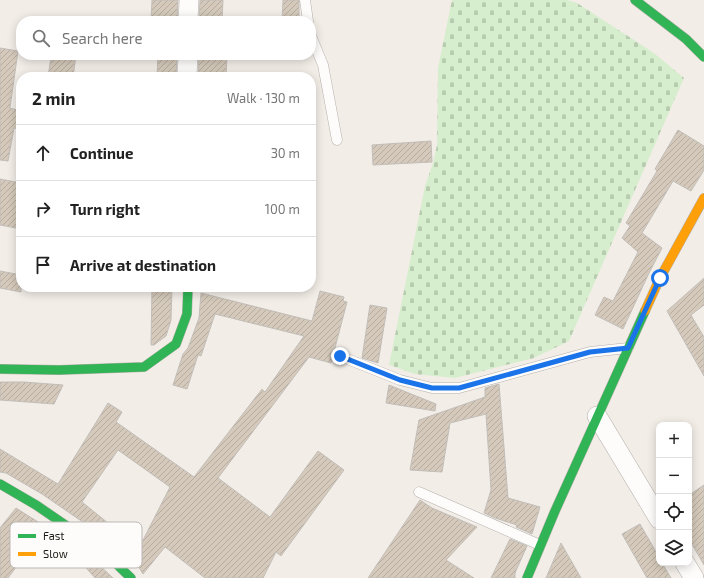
<!DOCTYPE html>
<html lang="en">
<head>
<meta charset="utf-8">
<style>
  body { margin:0; font-family:"Exo 2",sans-serif; background:#f2f2f2; color:#222 }
  .controls { position:absolute; right:12px; bottom:12px; display:grid; overflow:hidden; border-radius:8px; box-shadow:0 2px 10px #0003 }
  .controls button { width:36px; height:36px; display:grid; place-items:center; padding:0; border:0; border-bottom:1px solid #e0e0e0; background:#fff; color:#222; font:20px sans-serif }
  .stop { position:absolute; width:12px; height:12px; margin:-9px; border:3px solid #1a73e8; border-radius:50%; background:#fff }
  .stop.end { background:#1a73e8; border-color:#fff; box-shadow:0 1px 4px #0008 }
  .list { margin:0; padding:0; list-style:none }
  h2 { display:flex; justify-content:space-between; align-items:center; height:52px; margin:0; padding:0 16px; font-size:17px }
  h2 small { font-size:13px; font-weight:400; color:#767676 }
  .list li { display:grid; grid-template-columns:26px 1fr auto; gap:12px; align-items:center; box-sizing:border-box; height:56px; padding:0 16px; border-top:1px solid #e0e0e0 }
  .list b { display:block; font-size:15px; white-space:nowrap }
  .list em { font-size:13px; font-style:normal; color:#767676 }
  .icon { flex:none; width:22px; height:22px; fill:none; stroke:currentColor; stroke-width:2; stroke-linecap:round; stroke-linejoin:round }
  .map { position:relative; flex:none; width:704px; height:578px; overflow:hidden }
  .search { position:absolute; background:#fff; box-shadow:0 2px 10px #0003; left:16px; top:16px; width:300px; height:44px; display:flex; align-items:center; gap:10px; box-sizing:border-box; padding:0 14px; border-radius:16px; color:#767676; font-size:15px }
  .panel { position:absolute; background:#fff; box-shadow:0 2px 10px #0003; left:16px; top:72px; width:300px; height:220px; border-radius:16px }
  .map>svg:first-child { display:block }
  .cemetery { fill:url(#cemetery-stones) }
  .building { fill:url(#building-hatch); stroke:#c2beba; fill-rule:evenodd }
  .lines { fill:none; stroke-linecap:round; stroke-linejoin:round }
  .lane-casing { stroke:#b3afaa; stroke-width:11 }
  .street-casing { stroke:#b3afaa; stroke-width:20 }
  .fast-casing { stroke:#b3afaa; stroke-width:10 }
  .slow-casing { stroke:#b3afaa; stroke-width:10 }
  .lane { stroke:#fdfcfb; stroke-width:10 }
  .street { stroke:#fdfcfb; stroke-width:19 }
  .fast { stroke:#30b455; stroke-width:9 }
  .slow { stroke:#ff9f0a; stroke-width:9 }
  .route { stroke:#1a73e8; stroke-width:5 }
  .key { fill:#fefcfa; stroke:#bbb8b6; stroke-width:1 }
  .key-label { font-size:11px; fill:#1e1b17 }
</style>
</head>
<body>
<div class="map">
<svg width="704" height="578" viewBox="0 0 704 578">
  <defs>
    <pattern id="cemetery-stones" width="16" height="16" patternUnits="userSpaceOnUse"><rect width="16" height="16" fill="#d7eece"/><path d="M2 7V4a2 2 0 0 1 4 0v3zM10 15v-3a2 2 0 0 1 4 0v3z" fill="#b8ccb0"/></pattern>
    <pattern id="building-hatch" width="6" height="6" patternUnits="userSpaceOnUse"><rect width="6" height="6" fill="#d4c9ba"/><path d="M-1 1l2-2M0 6l6-6M5 7l2-2" fill="none" stroke="#b6ac9f"/></pattern>
  </defs>
  <rect width="100%" height="100%" fill="#f2ede7"/>
  <polygon class="cemetery" points="452,0 567,0 577,3 654,53 684,78 569,341 534,358 455,378 415,374 389,365 425,186 433,163 437,145 438,68"/>
  <g class="building">
    <polygon points="152,0 178,0 177,21 151,21"/>
    <polygon points="200,0 223,0 222,21 199,21"/>
    <polygon points="283,0 299,0 299,21 282,21"/>
    <polygon points="0,48 18,51 10,108 21,111 21,129 14,128 8,161 0,160"/>
    <polygon points="58,55 76,55 73,77 48,77 51,57 58,58"/>
    <polygon points="158,55 177,55 176,77 157,77"/>
    <polygon points="199,55 227,55 226,77 198,77"/>
    <polygon points="678,130 704,146 704,170 691,191 673,181 642,233 662,248 649,273 623,329 595,315 604,297 613,301 638,252 622,238 630,226 626,223 657,171 655,169"/>
    <polygon points="431,141 432,162 373,165 372,145"/>
    <polygon points="0,179 21,183 21,229 0,225"/>
    <polygon points="0,271 21,275 21,292 0,288"/>
    <polygon points="704,278 704,305 691,315 704,337 704,376 667,311"/>
    <polygon points="152,287 172,287 171,320 166,336 154,345 151,345"/>
    <path d="M320 291 344 297 343 301 347 302 331 363 309 357 218 478 270 517 318 451 344 470 281 556 276 552 263 578H205L165 547 143 574 140 569 109 540 42 494 6 473 0 472V449L58 484 108 403 122 412 116 422 194 477 262 389 265 392 304 336 215 314 201 356 198 355 187 389 173 385 183 354 188 348 199 318 201 293 312 321ZM118 450 170 487 139 548 82 502Z"/>
    <polygon points="370,305 387,308 378,363 362,358"/>
    <polygon points="0,382 24,382 63,385 54,404 0,400"/>
    <polygon points="499,384 508,498 540,507 532,534 516,527 517,525 495,518 484,513 491,490 486,414 450,423 442,472 410,470 419,420 485,397 485,388"/>
    <polygon points="389,385 436,404 435,411 386,403"/>
    <polygon points="704,485 704,565 689,539 689,495"/>
    <polygon points="420,500 432,508 477,527 446,560 474,578 368,578"/>
    <polygon points="16,508 46,527 8,578 0,578 0,528"/>
    <polygon points="640,524 659,557 659,563 662,563 671,578 647,578 622,534"/>
    <polygon points="510,539 527,546 515,573 515,578 491,578"/>
    <polygon points="561,543 581,578 546,578"/>
    <polygon points="87,555 94,560 113,578 95,578 80,561"/>
  </g>
  <g class="lines">
    <defs>
      <g id="lane">
        <polyline points="305,0 308,21"/>
        <polyline points="311,36 323,65 337,140"/>
        <polyline points="340,356 400,380 432,388 459,388 590,352 628,348"/>
        <polyline points="419,492 540,545"/>
      </g>
      <g id="street">
        <polyline points="188,21 189,0"/>
        <polyline points="187,77 188,55"/>
        <polyline points="597,416 659,519"/>
        <polyline points="685,563 694,578"/>
      </g>
      <g id="fast">
        <polyline points="635,0 686,39 704,57"/>
        <polyline points="0,369 59,370 144,367 176,344 187,314 188,287"/>
        <polyline points="0,484 36,505 102,550 131,578"/>
        <polyline points="527,578 555,511 645,311"/>
      </g>
      <polyline id="slow" points="645,311 660,278 704,198"/>
    </defs>
    <use href="#lane" class="lane-casing"/>
    <use href="#street" class="street-casing"/>
    <use href="#fast" class="fast-casing"/>
    <use href="#slow" class="slow-casing"/>
    <use href="#lane" class="lane"/>
    <use href="#street" class="street"/>
    <use href="#fast" class="fast"/>
    <use href="#slow" class="slow"/>
  </g>
  <g class="lines">
    <polyline class="route" points="340,356 400,380 432,388 459,388 590,352 628,348 660,278"/>
  </g>
  <rect x="10" y="522" width="132" height="46" rx="6" class="key"/>
  <rect x="18" y="534" width="18" height="4" fill="#30b455"/>
  <rect x="18" y="552" width="18" height="4" fill="#ff9f0a"/>
  <g class="key-label">
    <text x="43" y="540">Fast</text>
    <text x="43" y="558">Slow</text>
  </g>
</svg>
<div class="controls">
<button>+</button>
<button>−</button>
<button><svg class="icon" aria-label="locate" viewBox="0 0 24 24"><circle cx="12" cy="12" r="6"/><path d="M12 2v4M12 18v4M2 12h4M18 12h4"/></svg></button>
<button><svg class="icon" aria-label="layers" viewBox="0 0 24 24"><path d="M12 4l9 5-9 5-9-5zM3 14l9 5 9-5"/></svg></button>
</div>
<div class="stop" style="left:660px;top:278px"></div>
<div class="stop end" style="left:340px;top:356px"></div>
<div class="search"><svg class="icon" aria-label="search" viewBox="0 0 24 24"><circle cx="10" cy="10" r="6"/><path d="M15 15l6 6"/></svg>Search here</div>
<section class="panel">
<h2>2 min<small>Walk · 130 m</small></h2>
<ul class="list">
<li><svg class="icon" aria-label="ahead" viewBox="0 0 24 24"><path d="M12 20V5M6 11l6-6 6 6"/></svg><div><b>Continue</b></div><em>30 m</em></li>
<li><svg class="icon" aria-label="right" viewBox="0 0 24 24"><path d="M7 20v-9h11M14 6l5 5-5 5"/></svg><div><b>Turn right</b></div><em>100 m</em></li>
<li><svg class="icon" aria-label="arrive" viewBox="0 0 24 24"><path d="M6 21V4h12l-3 4 3 4H6"/></svg><div><b>Arrive at destination</b></div></li>
</ul>
</section>
</div>
</body>
</html>
